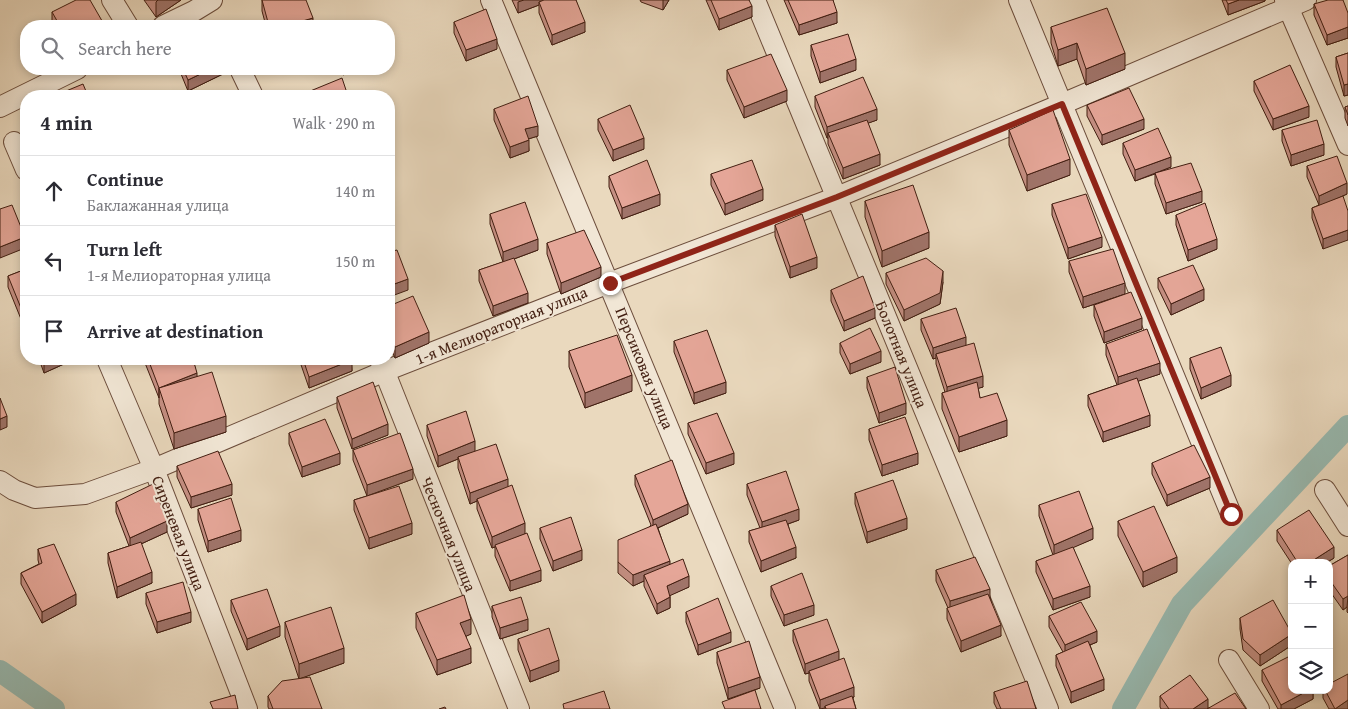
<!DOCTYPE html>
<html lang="en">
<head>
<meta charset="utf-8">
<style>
  body { margin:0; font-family:"Gentium Book Plus",serif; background:#f7f7f7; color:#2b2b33 }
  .controls { position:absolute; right:15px; bottom:15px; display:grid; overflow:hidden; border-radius:10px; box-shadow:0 2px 8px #0003 }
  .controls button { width:45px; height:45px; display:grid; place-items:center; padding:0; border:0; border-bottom:1px solid #e1e1e2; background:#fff; color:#2b2b33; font:25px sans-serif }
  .stop { position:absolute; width:15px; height:15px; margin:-11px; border:4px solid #8f2418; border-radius:50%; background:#fff }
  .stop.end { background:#8f2418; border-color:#fff; box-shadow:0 1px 5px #0008 }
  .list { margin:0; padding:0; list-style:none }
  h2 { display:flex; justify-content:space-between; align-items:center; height:65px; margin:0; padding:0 20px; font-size:21px }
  h2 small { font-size:16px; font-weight:400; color:#7c7c81 }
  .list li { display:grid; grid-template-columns:32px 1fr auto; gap:15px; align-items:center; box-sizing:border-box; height:70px; padding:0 20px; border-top:1px solid #e1e1e2 }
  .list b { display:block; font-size:19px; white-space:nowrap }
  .list p { margin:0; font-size:16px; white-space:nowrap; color:#7c7c81 }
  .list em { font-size:16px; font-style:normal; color:#7c7c81 }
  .icon { flex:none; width:28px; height:28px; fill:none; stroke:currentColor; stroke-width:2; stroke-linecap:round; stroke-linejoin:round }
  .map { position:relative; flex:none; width:1348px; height:709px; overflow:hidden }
  .search { position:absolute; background:#fff; box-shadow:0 2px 8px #0003; left:20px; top:20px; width:375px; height:55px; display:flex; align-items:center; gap:12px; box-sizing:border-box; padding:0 18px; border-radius:20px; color:#7c7c81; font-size:19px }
  .panel { position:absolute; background:#fff; box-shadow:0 2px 8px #0003; left:20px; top:90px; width:375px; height:275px; border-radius:20px }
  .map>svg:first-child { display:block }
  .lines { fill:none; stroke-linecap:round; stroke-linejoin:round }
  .canal { stroke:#98bab1; stroke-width:22 }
  .minor-casing { stroke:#6c4d3c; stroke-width:22 }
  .minor { stroke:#f1e6d5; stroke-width:20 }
  .wall { fill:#c58f83; stroke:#421e11 }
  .shaded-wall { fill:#a0746a; stroke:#421e11 }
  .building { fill:#e5a698; stroke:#421e11 }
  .route { stroke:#8f2418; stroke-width:6 }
  .labels { text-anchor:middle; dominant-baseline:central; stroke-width:4; stroke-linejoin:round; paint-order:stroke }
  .street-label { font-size:16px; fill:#421e11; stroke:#f1e6d5 }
</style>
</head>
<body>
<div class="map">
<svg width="1348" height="709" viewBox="0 0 1348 709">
  <rect width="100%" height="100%" fill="#ead9be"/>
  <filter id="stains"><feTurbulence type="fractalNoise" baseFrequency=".004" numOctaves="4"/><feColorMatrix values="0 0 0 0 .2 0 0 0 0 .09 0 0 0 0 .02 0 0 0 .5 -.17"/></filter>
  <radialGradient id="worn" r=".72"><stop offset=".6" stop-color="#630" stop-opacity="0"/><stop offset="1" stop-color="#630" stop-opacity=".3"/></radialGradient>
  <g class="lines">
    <g class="canal">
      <polyline points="0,671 54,709"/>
      <polyline points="1123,709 1182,604 1348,426"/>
    </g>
    <defs>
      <g id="minor">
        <polyline points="112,0 128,26"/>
        <polyline points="491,0 785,709"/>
        <polyline points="755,0 1048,709"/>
        <polyline points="1019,0 1231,514"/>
        <polyline points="1285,0 1348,145"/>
        <polyline points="163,26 194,11 212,0"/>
        <polyline points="240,69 253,96"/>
        <polyline points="0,107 77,69"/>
        <polyline points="14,142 26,170"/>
        <polyline points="107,359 154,469 247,709"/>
        <polyline points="380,360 519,709"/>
        <polyline points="0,481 14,490 35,498 85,494 154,469 385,371 609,283 837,197 1062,104 1306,0"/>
        <polyline points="1325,490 1348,526"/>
        <polyline points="1229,660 1259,709"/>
      </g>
    </defs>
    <use href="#minor" class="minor-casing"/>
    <use href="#minor" class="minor"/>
  </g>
  <g class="wall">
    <polygon points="144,0 181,0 156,17"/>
    <polygon points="262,0 313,26 266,26 262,11"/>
    <polygon points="512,0 576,0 585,32 552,45 539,13 539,5 518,13"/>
    <polygon points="640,0 669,0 663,10 641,2"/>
    <polygon points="706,0 749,0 752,17 719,30"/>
    <polygon points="784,0 833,0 837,23 799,35"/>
    <polygon points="1222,0 1265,0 1265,1 1228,15"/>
    <polygon points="1314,4 1348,13 1348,38 1327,45 1314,15"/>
    <polygon points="52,12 105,26 54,26 52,23"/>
    <polygon points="454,22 497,49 466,61 454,33"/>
    <polygon points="1051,27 1125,69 1086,85 1077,59 1058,66 1051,43"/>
    <polygon points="811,45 856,70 820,83 811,56"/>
    <polygon points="1348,53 1348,95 1344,96 1336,67 1336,57"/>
    <polygon points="179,69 225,69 225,73 188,91"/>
    <polygon points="727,70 787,101 744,118 727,80"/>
    <polygon points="1254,81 1309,117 1273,130 1254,91"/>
    <polygon points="815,96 877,120 868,123 880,165 843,179 828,144 828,138 827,138 815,107"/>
    <polygon points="1087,105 1144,129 1102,145 1087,116"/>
    <polygon points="1348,106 1348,126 1345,118 1345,107"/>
    <polygon points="494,109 538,136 528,139 529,151 510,158 494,120"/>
    <polygon points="598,119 644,149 613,161 598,130"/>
    <polygon points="1009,130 1070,175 1027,191 1009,145"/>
    <polygon points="1282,130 1324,155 1291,166 1282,141"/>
    <polygon points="1123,143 1171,167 1159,172 1202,202 1166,214 1155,184 1155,174 1135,181 1123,154"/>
    <polygon points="1307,166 1347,194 1336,199 1323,249 1312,218 1312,208 1319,205 1307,177"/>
    <polygon points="711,174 763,200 725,215 711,185"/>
    <polygon points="609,176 660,205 622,219 609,187"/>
    <polygon points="865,201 929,248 882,267 865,217"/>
    <polygon points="1052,204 1102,247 1068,259 1052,215"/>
    <polygon points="490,214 538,250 514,259 528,303 493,316 479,281 479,270 503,262 490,224"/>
    <polygon points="1176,215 1217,249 1188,261 1176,225"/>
    <polygon points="775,225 817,268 790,278 775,236"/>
    <polygon points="547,243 601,277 561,294 547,254"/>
    <polygon points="1069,261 1125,294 1083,308 1069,272"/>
    <polygon points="26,269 23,324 8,287 8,276"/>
    <polygon points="886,273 943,282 940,304 904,321 886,284"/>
    <polygon points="1158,278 1204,300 1171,315 1158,288"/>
    <polygon points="831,290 875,318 844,331 831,301"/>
    <polygon points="1094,305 1142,329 1104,343 1094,316"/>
    <polygon points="389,306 429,343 395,358 389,345"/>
    <polygon points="921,319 966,345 983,387 978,388 980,398 1007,436 959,452 942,409 942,393 945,392 936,364 936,358 933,359 921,330"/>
    <polygon points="674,341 726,393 694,404 674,352"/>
    <polygon points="840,343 881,362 850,374 840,353"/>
    <polygon points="1106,344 1160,374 1138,381 1150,426 1103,442 1088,406 1088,395 1117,385 1106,355"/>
    <polygon points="569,351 632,391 585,408 569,367"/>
    <polygon points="1190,358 1231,386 1201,399 1190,369"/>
    <polygon points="39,359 75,359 44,373"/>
    <polygon points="145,359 193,359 197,377 226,432 174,449 159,404 159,398 145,363"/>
    <polygon points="299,359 351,359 352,371 309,388"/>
    <polygon points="867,377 906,414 879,423 867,388"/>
    <polygon points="337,397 388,435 352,449 337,408"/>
    <polygon points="688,423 734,464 706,474 688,434"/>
    <polygon points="427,425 475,451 508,487 541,581 510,591 495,556 495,547 492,548 477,509 477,501 470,504 458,468 458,459 438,467 427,436"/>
    <polygon points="869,429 918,464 882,476 869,440"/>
    <polygon points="289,433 340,464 302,477 289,444"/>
    <polygon points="353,450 413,479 377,492 412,534 369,549 354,510 354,500 367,496 353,460"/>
    <polygon points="1152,463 1210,488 1167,506 1152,474"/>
    <polygon points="177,466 232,495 191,508 177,477"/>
    <polygon points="635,475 688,514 658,528 670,565 689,587 670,595 670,608 657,614 644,586 644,581 633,586 618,573 618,562 651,525 635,485"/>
    <polygon points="747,484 799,520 788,524 796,558 761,572 749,542 749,531 760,528 747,495"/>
    <polygon points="855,493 907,529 867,543 855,504"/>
    <polygon points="116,502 167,532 141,544 152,583 117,598 108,563 108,553 129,546 116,512"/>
    <polygon points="1039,505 1093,539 1073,547 1090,597 1053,610 1036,572 1036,561 1053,555 1039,516"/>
    <polygon points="198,509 241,541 208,552 198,520"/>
    <polygon points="1118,521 1177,572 1143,587 1118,536"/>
    <polygon points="540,528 582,560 553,571 540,539"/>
    <polygon points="1277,530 1334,558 1326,563 1292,563 1292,564 1277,541"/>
    <polygon points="38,549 76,605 42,623 21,584 21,573 39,564 38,560"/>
    <polygon points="1348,555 1348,613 1347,612 1347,607 1343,610 1329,590 1329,566"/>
    <polygon points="936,570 990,597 1001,636 961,652 947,619 947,608 948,608 936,581"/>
    <polygon points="771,586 814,615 784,626 771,596"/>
    <polygon points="146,593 191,622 157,633 146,604"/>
    <polygon points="231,600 280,636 247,650 231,611"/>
    <polygon points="492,606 528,630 500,639 492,617"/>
    <polygon points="686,612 731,642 698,655 686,622"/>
    <polygon points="416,613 471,634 466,636 471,663 437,675 416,628"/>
    <polygon points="1049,616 1097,642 1090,645 1104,690 1071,703 1056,666 1056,655 1063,652 1049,627"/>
    <polygon points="1240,618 1292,634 1292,645 1260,666 1243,650 1240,629"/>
    <polygon points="285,622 344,663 301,678 322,709 269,709 268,707 268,696 299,679 285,637"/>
    <polygon points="793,630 839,660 854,697 853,698 856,709 820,709 809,681 809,673 805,674 793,641"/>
    <polygon points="518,639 559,671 530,682 518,650"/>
    <polygon points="717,652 760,688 728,699 717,663"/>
    <polygon points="1262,670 1313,690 1313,699 1294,709 1278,709 1262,681"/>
    <polygon points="1323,690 1329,690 1348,709 1329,709 1323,698"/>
    <polygon points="994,692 1036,709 997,709 994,703"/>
    <polygon points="1160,696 1208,708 1246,709 1161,709 1160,707"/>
  </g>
  <g class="shaded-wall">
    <polygon points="158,0 181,0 156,17 156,2"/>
    <polygon points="524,0 551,0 539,2 539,5 518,13 518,2"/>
    <polygon points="663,0 669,0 663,10"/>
    <polygon points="1239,0 1265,0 1265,1 1228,15 1228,4"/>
    <polygon points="752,6 752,17 719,30 719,19"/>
    <polygon points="837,12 837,23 799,35 799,25"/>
    <polygon points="313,18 313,26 285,26"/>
    <polygon points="585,22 585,32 552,45 552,35"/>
    <polygon points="1348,27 1348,38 1327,45 1327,35"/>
    <polygon points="497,39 497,49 466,61 466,50"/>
    <polygon points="1077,43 1077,59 1058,66 1058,50"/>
    <polygon points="1125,53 1125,69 1086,85 1086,69"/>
    <polygon points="856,59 856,70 820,83 820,72"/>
    <polygon points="211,69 225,69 225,73 188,91 188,80"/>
    <polygon points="343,69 359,69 343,75"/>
    <polygon points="1348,84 1348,95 1344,96 1344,85"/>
    <polygon points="787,90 787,101 744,118 744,107"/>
    <polygon points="1309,106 1309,117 1273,130 1273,119"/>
    <polygon points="877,109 877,120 830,137 828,133 828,138 827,138 827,127"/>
    <polygon points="1144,119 1144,129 1102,145 1102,135"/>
    <polygon points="538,126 538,136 525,140 525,129"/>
    <polygon points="644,138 644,149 613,161 613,150"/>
    <polygon points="529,140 529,151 510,158 510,147"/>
    <polygon points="1324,144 1324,155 1291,166 1291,155"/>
    <polygon points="880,154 880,165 843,179 843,168"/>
    <polygon points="1171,157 1171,167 1135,181 1135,170"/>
    <polygon points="1070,159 1070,175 1027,191 1027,175"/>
    <polygon points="1347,183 1347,194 1319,207 1319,196"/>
    <polygon points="763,189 763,200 725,215 725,204"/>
    <polygon points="1202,191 1202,202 1166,214 1166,203"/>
    <polygon points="660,194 660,205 622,219 622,208"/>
    <polygon points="1348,230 1348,240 1323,249 1323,239"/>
    <polygon points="929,232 929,248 882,267 882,251"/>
    <polygon points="25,237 25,248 0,258 0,247"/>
    <polygon points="1102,237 1102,247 1068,259 1068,248"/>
    <polygon points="538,239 538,250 503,263 503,252"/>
    <polygon points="1217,239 1217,249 1188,261 1188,250"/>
    <polygon points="817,257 817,268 790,278 790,267"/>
    <polygon points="601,267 601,277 561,294 561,283"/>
    <polygon points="943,271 943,282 940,304 904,321 904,310"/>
    <polygon points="408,279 408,290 389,297 389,286"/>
    <polygon points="1125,283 1125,294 1083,308 1083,297"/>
    <polygon points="1204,289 1204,300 1171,315 1171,304"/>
    <polygon points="528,293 528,303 493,316 493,306"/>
    <polygon points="875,308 875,318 844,331 844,321"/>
    <polygon points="26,312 26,323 23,324 23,313"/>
    <polygon points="1142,318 1142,329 1104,343 1104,332"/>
    <polygon points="429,332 429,343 395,358 395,347"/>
    <polygon points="966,337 966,347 936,354 936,358 933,359 933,348"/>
    <polygon points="881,351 881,362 850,374 850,364"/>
    <polygon points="52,359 75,359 44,373 44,362"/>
    <polygon points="352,360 352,371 309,388 309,377"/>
    <polygon points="1160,363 1160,374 1118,388 1118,377"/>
    <polygon points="197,373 197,384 159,388 159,398 159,388"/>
    <polygon points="632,375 632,391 585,408 585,393"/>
    <polygon points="1231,375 1231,386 1201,399 1201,388"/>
    <polygon points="983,376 983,387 947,398 947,387"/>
    <polygon points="726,382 726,393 694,404 694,393"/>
    <polygon points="906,403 906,414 879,423 879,413"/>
    <polygon points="1150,415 1150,426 1103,442 1103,432"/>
    <polygon points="7,416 7,427 0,430 0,419"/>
    <polygon points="226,416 226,432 174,449 174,433"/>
    <polygon points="1007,420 1007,436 959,452 959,437"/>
    <polygon points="388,424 388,435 352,449 352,439"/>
    <polygon points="475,441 475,452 458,457 458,459 438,467 438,456"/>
    <polygon points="340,453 340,464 302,477 302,467"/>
    <polygon points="734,453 734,464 706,474 706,463"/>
    <polygon points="918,453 918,464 882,476 882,465"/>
    <polygon points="413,469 413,479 367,496 367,485"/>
    <polygon points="1210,477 1210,488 1167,506 1167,495"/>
    <polygon points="508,479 508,490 477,499 477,501 470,504 470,493"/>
    <polygon points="232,484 232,495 191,508 191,497"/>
    <polygon points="688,504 688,514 653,530 653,520"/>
    <polygon points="799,509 799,520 762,533 762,522"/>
    <polygon points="907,518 907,529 867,543 867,532"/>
    <polygon points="167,521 167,532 130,549 130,538"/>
    <polygon points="412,523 412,534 369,549 369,538"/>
    <polygon points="525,523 525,534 492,548 492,537"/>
    <polygon points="1093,528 1093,539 1054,556 1054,545"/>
    <polygon points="241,530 241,541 208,552 208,541"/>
    <polygon points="796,547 796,558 761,572 761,561"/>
    <polygon points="1334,547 1334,558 1326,563 1309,563"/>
    <polygon points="582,550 582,560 553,571 553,561"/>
    <polygon points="1177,557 1177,572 1143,587 1143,572"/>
    <polygon points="670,561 670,572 644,575 644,581 633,586 633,575"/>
    <polygon points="541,570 541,581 510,591 510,581"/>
    <polygon points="152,572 152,583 117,598 117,587"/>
    <polygon points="689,576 689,587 667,597 667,586"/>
    <polygon points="1090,586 1090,597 1053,610 1053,599"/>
    <polygon points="990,589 990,599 950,612 950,601"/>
    <polygon points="76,594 76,605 42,623 42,612"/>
    <polygon points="1348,596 1347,607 1343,610 1343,599"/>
    <polygon points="670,597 670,608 657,614 657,604"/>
    <polygon points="814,605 814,615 784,626 784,615"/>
    <polygon points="191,612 191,622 157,633 157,622"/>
    <polygon points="471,619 471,634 460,639 460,623"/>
    <polygon points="528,619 528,630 500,639 500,628"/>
    <polygon points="1001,625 1001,636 961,652 961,641"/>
    <polygon points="280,626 280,636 247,650 247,639"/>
    <polygon points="1097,631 1097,642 1065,655 1065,645"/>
    <polygon points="731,632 731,642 698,655 698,645"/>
    <polygon points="1292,634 1292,645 1260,666 1260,655"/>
    <polygon points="344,648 344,663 299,679 299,664"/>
    <polygon points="471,648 471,663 437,675 437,660"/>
    <polygon points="839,651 839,662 809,671 809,673 805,674 805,664"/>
    <polygon points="559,660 559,671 530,682 530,671"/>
    <polygon points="760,677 760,688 728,699 728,688"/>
    <polygon points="1104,679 1104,690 1071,703 1071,692"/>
    <polygon points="854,687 854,697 826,708 825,706 825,708 820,709 820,700"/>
    <polygon points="1309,690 1313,690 1313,699 1294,709 1281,709 1281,705"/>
    <polygon points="1208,699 1208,709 1193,709"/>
    <polygon points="1348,700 1348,709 1335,709"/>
  </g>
  <g class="building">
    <polygon points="76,0 90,0 105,26 60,26 52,12"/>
    <polygon points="262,0 306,0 313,18 285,26 269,26"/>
    <polygon points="544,0 576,0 585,22 552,35 539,2"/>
    <polygon points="711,0 749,0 752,6 719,19"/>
    <polygon points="788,0 833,0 837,12 799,25"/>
    <polygon points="1226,0 1239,0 1228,4"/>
    <polygon points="1328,0 1343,0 1348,13 1348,27 1327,35 1314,4"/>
    <polygon points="1107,8 1125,53 1086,69 1077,43 1058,50 1051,27"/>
    <polygon points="486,9 497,39 466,50 454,22"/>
    <polygon points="848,34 856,59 820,72 811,45"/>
    <polygon points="1348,53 1348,84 1344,85 1336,57"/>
    <polygon points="771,54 787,90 744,107 727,70"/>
    <polygon points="1290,65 1309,106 1273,119 1254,81"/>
    <polygon points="183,69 211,69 188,80"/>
    <polygon points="863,77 877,109 827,127 815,96"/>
    <polygon points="342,78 348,96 304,96 303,94"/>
    <polygon points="83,84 88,96 54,96"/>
    <polygon points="1129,88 1144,119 1102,135 1087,105"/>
    <polygon points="528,96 538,126 525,129 529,140 510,147 494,109"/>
    <polygon points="630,105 644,138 613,150 598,119"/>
    <polygon points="1348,106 1348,115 1345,107"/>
    <polygon points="1053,110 1070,159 1027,175 1009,130"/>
    <polygon points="867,120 880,154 843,168 828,133"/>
    <polygon points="1317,120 1324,144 1291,155 1282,130"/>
    <polygon points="1158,128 1171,157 1135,170 1123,143"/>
    <polygon points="1337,156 1347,183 1319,196 1307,166"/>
    <polygon points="647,160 660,194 622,208 609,176"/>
    <polygon points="752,160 763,189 725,204 711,174"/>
    <polygon points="1191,163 1202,191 1166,203 1155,173"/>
    <polygon points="913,185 929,232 882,251 865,201"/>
    <polygon points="1086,194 1102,237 1068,248 1052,204"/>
    <polygon points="1343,196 1348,211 1348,230 1323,239 1312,208"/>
    <polygon points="525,202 538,239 503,252 490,214"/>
    <polygon points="1205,203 1217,239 1188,250 1176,215"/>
    <polygon points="12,205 25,237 0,247 0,209"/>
    <polygon points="802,214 817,257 790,267 775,225"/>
    <polygon points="584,230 601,267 561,283 547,243"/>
    <polygon points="1113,249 1125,283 1083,297 1069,261"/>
    <polygon points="397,250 408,279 389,286 389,252"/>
    <polygon points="514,258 528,293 493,306 479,270"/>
    <polygon points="926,258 943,271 940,293 904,310 886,273"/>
    <polygon points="1193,265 1204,289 1171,304 1158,278"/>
    <polygon points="26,269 26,312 23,313 8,276"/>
    <polygon points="863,276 875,308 844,321 831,290"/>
    <polygon points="1131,292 1142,318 1104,332 1094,305"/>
    <polygon points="413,296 429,332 395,347 389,334 389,306"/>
    <polygon points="956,308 966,337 933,348 921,319"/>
    <polygon points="870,328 881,351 850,364 840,343"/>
    <polygon points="1147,329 1160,363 1118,377 1106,344"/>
    <polygon points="707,330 726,382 694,393 674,341"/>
    <polygon points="617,335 632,375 585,393 569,351"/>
    <polygon points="974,343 983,376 947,387 936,354"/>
    <polygon points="1221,347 1231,375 1201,388 1190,358"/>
    <polygon points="43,359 52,359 44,362"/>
    <polygon points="148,359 193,359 197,373 159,388"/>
    <polygon points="303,359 351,359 352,360 309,377"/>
    <polygon points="895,367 906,403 879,413 867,377"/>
    <polygon points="212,372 226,416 174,433 159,388"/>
    <polygon points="1137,378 1150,415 1103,432 1088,395"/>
    <polygon points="373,382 388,424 352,439 337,397"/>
    <polygon points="977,382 980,398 997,393 1007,420 959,437 942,393"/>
    <polygon points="0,398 7,416 0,419"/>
    <polygon points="466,411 475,441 438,456 427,425"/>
    <polygon points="717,413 734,453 706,463 688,423"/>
    <polygon points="905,417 918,453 882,465 869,429"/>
    <polygon points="325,419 340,453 302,467 289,433"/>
    <polygon points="400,433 413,469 367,485 353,450"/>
    <polygon points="496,444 508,479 470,493 458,457"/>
    <polygon points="1194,445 1210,477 1167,495 1152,463"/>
    <polygon points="218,451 232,484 191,497 177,466"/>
    <polygon points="672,460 688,504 653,520 635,475"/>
    <polygon points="786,471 799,509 762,522 747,484"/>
    <polygon points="893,480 907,518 867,532 855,493"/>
    <polygon points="153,484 167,521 130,538 116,502"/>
    <polygon points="512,485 525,523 492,537 477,499"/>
    <polygon points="399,486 412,523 369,538 354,500"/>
    <polygon points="1079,491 1093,528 1054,545 1039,505"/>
    <polygon points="231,498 241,530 208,541 198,509"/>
    <polygon points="1154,506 1177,557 1143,572 1118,521"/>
    <polygon points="1309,510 1334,547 1309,563 1298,563 1277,530"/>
    <polygon points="571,517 582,550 553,561 540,528"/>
    <polygon points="786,520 796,547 761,561 749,531"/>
    <polygon points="656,524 670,561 633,575 618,562 618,540"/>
    <polygon points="527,533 541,570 510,581 495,545"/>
    <polygon points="141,542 152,572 117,587 108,553"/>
    <polygon points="54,544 76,594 42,612 21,573 42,563 38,549"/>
    <polygon points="1073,547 1090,586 1053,599 1036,561"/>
    <polygon points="1348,555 1348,596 1343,599 1329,579 1329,566"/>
    <polygon points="975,557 990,589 950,601 936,570"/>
    <polygon points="683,559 689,576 667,586 670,597 657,604 644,575"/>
    <polygon points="802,573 814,605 784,615 771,586"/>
    <polygon points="183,582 191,612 157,622 146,593"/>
    <polygon points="267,589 280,626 247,639 231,600"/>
    <polygon points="988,594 1001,625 961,641 947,608"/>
    <polygon points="464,595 471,619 460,623 471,648 437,660 416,613"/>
    <polygon points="521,597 528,619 500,628 492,606"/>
    <polygon points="718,598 731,632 698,645 686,612"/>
    <polygon points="1273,600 1292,634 1260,655 1243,639 1240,618"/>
    <polygon points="1081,602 1097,631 1065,645 1049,616"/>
    <polygon points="331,607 344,648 299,664 285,622"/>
    <polygon points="827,619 839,651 805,664 793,630"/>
    <polygon points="549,628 559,660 530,671 518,639"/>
    <polygon points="749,641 760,677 728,688 717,652"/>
    <polygon points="1088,641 1104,679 1071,692 1056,655"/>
    <polygon points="1292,655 1292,690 1309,690 1281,705 1262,670"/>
    <polygon points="844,658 854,687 820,700 809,671"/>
    <polygon points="1348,674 1348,700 1335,709 1325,690 1329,690 1329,684"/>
    <polygon points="1190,675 1208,699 1193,709 1169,709 1160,696"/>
    <polygon points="310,677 322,709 273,709 268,696 282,681"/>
    <polygon points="1027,681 1036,709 1001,709 994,692"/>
    <polygon points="755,690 761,709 725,709 722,702"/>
    <polygon points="604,691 610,709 564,709 563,704"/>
    <polygon points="1235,693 1246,709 1207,709"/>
    <polygon points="235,695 238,709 213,709 210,702"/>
    <polygon points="852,696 856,709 826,709 825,706"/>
    <polygon points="445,707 446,709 439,709"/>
  </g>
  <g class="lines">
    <polyline class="route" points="610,283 837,197 1062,104 1231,514"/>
  </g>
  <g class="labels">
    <g class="street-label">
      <text transform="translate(501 325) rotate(-22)">1-я Мелиораторная улица</text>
      <text transform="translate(902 354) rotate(68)">Болотная улица</text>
      <text transform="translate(645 368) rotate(68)">Персиковая улица</text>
      <text transform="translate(179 533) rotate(69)">Сиреневая улица</text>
      <text transform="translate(449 534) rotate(68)">Чесночная улица</text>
    </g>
  </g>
  <rect width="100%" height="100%" filter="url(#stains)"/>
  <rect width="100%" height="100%" fill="url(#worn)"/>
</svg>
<div class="controls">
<button>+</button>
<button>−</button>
<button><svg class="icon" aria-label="layers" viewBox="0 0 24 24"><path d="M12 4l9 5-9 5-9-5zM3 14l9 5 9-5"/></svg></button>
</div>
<div class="stop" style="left:1231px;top:514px"></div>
<div class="stop end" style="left:610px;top:283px"></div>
<div class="search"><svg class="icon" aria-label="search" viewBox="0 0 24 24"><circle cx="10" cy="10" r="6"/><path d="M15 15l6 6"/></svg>Search here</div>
<section class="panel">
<h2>4 min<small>Walk · 290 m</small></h2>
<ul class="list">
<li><svg class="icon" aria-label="ahead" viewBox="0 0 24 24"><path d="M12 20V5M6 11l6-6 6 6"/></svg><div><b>Continue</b><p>Баклажанная улица</p></div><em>140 m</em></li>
<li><svg class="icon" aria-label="left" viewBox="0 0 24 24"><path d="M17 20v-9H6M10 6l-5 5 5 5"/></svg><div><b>Turn left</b><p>1-я Мелиораторная улица</p></div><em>150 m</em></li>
<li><svg class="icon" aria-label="arrive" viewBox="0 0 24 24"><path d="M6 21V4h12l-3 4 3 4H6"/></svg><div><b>Arrive at destination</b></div></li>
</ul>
</section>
</div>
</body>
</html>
